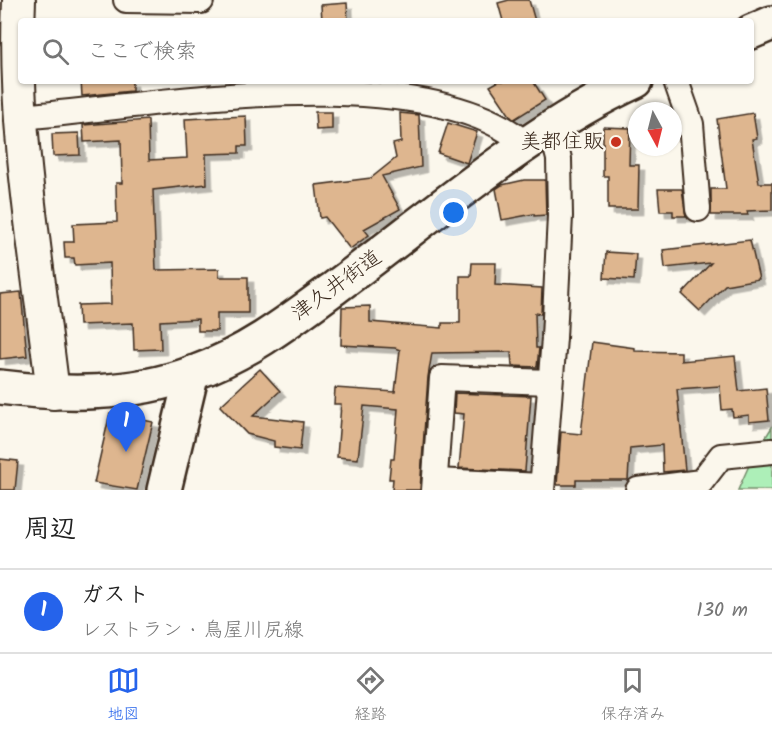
<!DOCTYPE html>
<html lang="ja">
<head>
<meta charset="utf-8">
<style>
  body { margin:0; font-family:Kalam,"Klee One",sans-serif; background:#f6f6f6; color:#222 }
  .compass { position:absolute; left:628px; top:102px; width:54px; height:54px; border-radius:50%; background:#fff; box-shadow:0 2px 4px #0004; rotate:173deg }
  .you { position:absolute; left:454px; top:213px; width:21px; height:21px; margin:-15px; border:4px solid #fff; border-radius:50%; background:#1a73e8; box-shadow:0 0 0 9px #1a73e833 }
  .badge { display:grid; place-items:center; width:39px; height:39px; border-radius:50%; background:#2563eb; color:#fff; font-size:20px; font-weight:700 }
  .pin { position:absolute; translate:-50% -50px; filter:drop-shadow(0 2px 3px #0008) }
  .pin::after { content:''; position:absolute; top:32px; width:21px; height:18px; background:inherit; clip-path:polygon(0 0,100% 0,50% 100%) }
  .list { margin:0; padding:0; list-style:none }
  h2 { display:flex; justify-content:space-between; align-items:center; height:78px; margin:0; padding:0 24px; font-size:26px }
  h2 small { font-size:20px; font-weight:400; color:#767676 }
  .list li { display:grid; grid-template-columns:39px 1fr auto; gap:18px; align-items:center; box-sizing:border-box; height:84px; padding:0 24px; border-top:2px solid #e0e0e0 }
  .list b { display:block; font-size:22px; white-space:nowrap }
  .list p { margin:0; font-size:20px; white-space:nowrap; color:#767676 }
  .list em { font-size:20px; font-style:normal; color:#767676 }
  .icon { flex:none; width:33px; height:33px; fill:none; stroke:currentColor; stroke-width:2; stroke-linecap:round; stroke-linejoin:round }
  .map { position:relative; flex:none; width:772px; height:490px; overflow:hidden }
  .search { position:absolute; background:#fff; box-shadow:0 2px 4px #0004; left:18px; right:18px; top:18px; height:66px; display:flex; align-items:center; gap:15px; box-sizing:border-box; padding:0 21px; border-radius:6px; color:#767676; font-size:22px }
  .sheet { height:162px; background:#fff }
  nav { display:flex; justify-content:space-around; align-items:center; box-sizing:border-box; height:84px; border-top:2px solid #e0e0e0; background:#fff; font-size:16px; color:#767676 }
  nav a { display:grid; justify-items:center; gap:3px }
  nav .on { color:#2563eb }
  .map>svg:first-child { display:block }
  .green { fill:#adefb8; stroke:#748c6b; stroke-width:1.5 }
  .building { fill:#deb68f; stroke:#3b2a1e; stroke-width:1.5; filter:url(#shadow) }
  .lines { fill:none; stroke-linecap:round; stroke-linejoin:round }
  .minor-casing { stroke:#3b2a1e; stroke-width:28 }
  .tertiary-casing { stroke:#3b2a1e; stroke-width:36 }
  .secondary-casing { stroke:#3b2a1e; stroke-width:38 }
  .trunk-casing { stroke:#3b2a1e; stroke-width:38 }
  .minor { stroke:#fbf7ec; stroke-width:24 }
  .tertiary { stroke:#fbf7ec; stroke-width:32 }
  .secondary { stroke:#fbf7ec; stroke-width:33 }
  .trunk { stroke:#fbf7ec; stroke-width:33 }
  .poi-dot { fill:#c8321e; stroke:#fbf7ec; stroke-width:2 }
  .labels { text-anchor:middle; dominant-baseline:central; stroke-width:5; stroke-linejoin:round; paint-order:stroke }
  .poi-label { font-size:21px; fill:#3b2a1e; stroke:#fbf7ec; text-anchor:end }
  .street-label { font-size:21px; fill:#3b2a1e; stroke:#fbf7ec }
</style>
</head>
<body>
<div class="map">
<svg width="772" height="490" viewBox="0 0 772 490">
  <defs>
    <filter id="shadow"><feDropShadow dx="5.5" dy="5.5" stdDeviation="0" flood-color="#0004"/></filter>
  </defs>
  <rect width="100%" height="100%" fill="#fbf7ec"/>
  <filter id="ink" filterUnits="userSpaceOnUse"><feTurbulence type="fractalNoise" baseFrequency=".0167" numOctaves="2"/><feDisplacementMap in="SourceGraphic" scale="12" xChannelSelector="R" yChannelSelector="G"/><feConvolveMatrix kernelMatrix="1 2 1 2 8 2 1 2 1" color-interpolation-filters="sRGB"/></filter>
  <g filter="url(#ink)">
    <polygon class="green" points="772,427 772,490 738,490 751,461"/>
    <g class="building">
      <polygon points="509,0 529,0 535,21 503,21 498,3"/>
      <polygon points="347,3 348,21 322,21 321,5"/>
      <polygon points="81,81 132,81 132,91 82,96"/>
      <polygon points="499,81 533,81 545,100 513,120 490,86"/>
      <polygon points="315,112 332,112 332,129 316,130"/>
      <polygon points="400,113 419,115 421,167 382,176 400,209 364,229 369,235 350,249 325,217 320,218 316,185 371,178 396,158 393,144 401,142"/>
      <polygon points="753,113 757,138 752,139 759,183 772,183 772,210 747,211 748,215 711,215 711,189 726,189 717,119"/>
      <polygon points="246,116 247,146 239,146 239,153 206,154 207,184 153,190 156,270 219,269 219,277 248,277 248,313 217,313 217,331 198,331 198,319 160,321 161,349 134,350 133,323 79,325 78,305 111,304 110,263 75,265 74,258 65,258 64,242 74,242 73,224 117,222 116,183 122,183 121,140 84,142 83,125 148,120 149,160 187,158 185,119"/>
      <polygon points="448,123 477,132 467,163 438,153"/>
      <polygon points="603,127 630,128 629,165 639,165 638,209 608,209 608,176 603,176"/>
      <polygon points="79,133 80,155 53,156 52,134"/>
      <polygon points="524,180 545,180 546,215 534,216 534,214 502,220 496,189 502,185"/>
      <polygon points="658,189 682,189 686,216 673,216 673,211 660,211"/>
      <polygon points="750,240 759,279 725,285 700,311 682,294 711,263 665,268 663,250"/>
      <polygon points="606,252 636,254 634,280 604,278"/>
      <polygon points="472,263 496,263 495,285 542,288 541,314 535,313 536,348 539,348 537,367 512,366 511,352 432,353 428,377 420,490 392,490 393,479 389,479 391,459 394,459 398,409 364,406 358,459 337,457 341,404 334,404 335,388 395,392 400,350 395,348 341,345 342,307 370,306 370,322 442,328 442,323 460,323 460,276 471,276"/>
      <polygon points="21,292 27,356 0,359 0,294"/>
      <polygon points="592,342 635,348 635,351 681,352 681,361 735,356 739,391 766,388 769,420 749,422 749,415 733,417 732,409 722,410 720,386 677,389 685,470 663,472 662,445 630,448 628,480 576,480 576,485 557,485 561,432 581,434"/>
      <polygon points="260,369 280,391 253,416 303,422 300,450 274,447 274,441 247,434 220,406"/>
      <polygon points="455,393 531,396 525,471 459,468 464,414 454,413"/>
      <polygon points="110,413 153,422 137,490 94,483"/>
      <polygon points="0,459 18,461 15,490 0,490"/>
    </g>
    <g class="lines">
      <defs>
        <g id="minor">
          <polyline points="126,0 201,1"/>
          <polyline points="676,81 691,124 698,209"/>
          <path d="M22 117C151 106 424 55 527 145"/>
          <polyline points="435,481 541,486"/>
          <polyline points="434,490 442,378 550,382"/>
          <polyline points="542,490 554,338 560,216 559,159 551,128"/>
          <polyline points="638,490 701,482 721,456 772,451"/>
        </g>
        <path id="tertiary" d="M19 0C13 132 38 263 53 393"/>
        <polyline id="secondary" points="164,490 192,373"/>
        <g id="trunk">
          <polyline points="751,32 772,23"/>
          <path d="M0 387C65 395 130 396 193 373 247 354 291 320 337 286 431 217 530 129 636 81"/>
        </g>
      </defs>
      <use href="#minor" class="minor-casing"/>
      <use href="#tertiary" class="tertiary-casing"/>
      <use href="#secondary" class="secondary-casing"/>
      <use href="#trunk" class="trunk-casing"/>
      <use href="#minor" class="minor"/>
      <use href="#tertiary" class="tertiary"/>
      <use href="#secondary" class="secondary"/>
      <use href="#trunk" class="trunk"/>
    </g>
  </g>
  <circle class="poi-dot" cx="616" cy="142" r="6"/>
  <g class="labels">
    <g class="poi-label">
      <text x="604" y="142">美都住販</text>
    </g>
    <g class="street-label">
      <text transform="translate(337 286) rotate(-36)">津久井街道</text>
    </g>
  </g>
</svg>
<svg class="compass" viewBox="-18 -18 36 36"><path d="M0-13l5 13h-10z" fill="#e53935"/><path d="M0 13l5-13h-10z" fill="#767676"/></svg>
<div class="you"></div>
<div class="pin badge" style="left:126px;top:452px">1</div>
<div class="search"><svg class="icon" aria-label="search" viewBox="0 0 24 24"><circle cx="10" cy="10" r="6"/><path d="M15 15l6 6"/></svg>ここで検索</div>
</div>
<section class="sheet">
<h2>周辺<small></small></h2>
<ul class="list">
<li><span class="badge">1</span><div><b>ガスト</b><p>レストラン · 鳥屋川尻線</p></div><em>130 m</em></li>
</ul>
</section>
<nav>
<a class="on"><svg class="icon" aria-label="map" viewBox="0 0 24 24"><path d="M3 6l6-2 6 2 6-2v14l-6 2-6-2-6 2zM9 4v14M15 6v14"/></svg>地図</a>
<a><svg class="icon" aria-label="directions" viewBox="0 0 24 24"><path d="M12 3l9 9-9 9-9-9zM9 14v-3h6M13 9l2 2-2 2"/></svg>経路</a>
<a><svg class="icon" aria-label="saved" viewBox="0 0 24 24"><path d="M7 4h10v16l-5-4-5 4z"/></svg>保存済み</a>
</nav>
</body>
</html>
